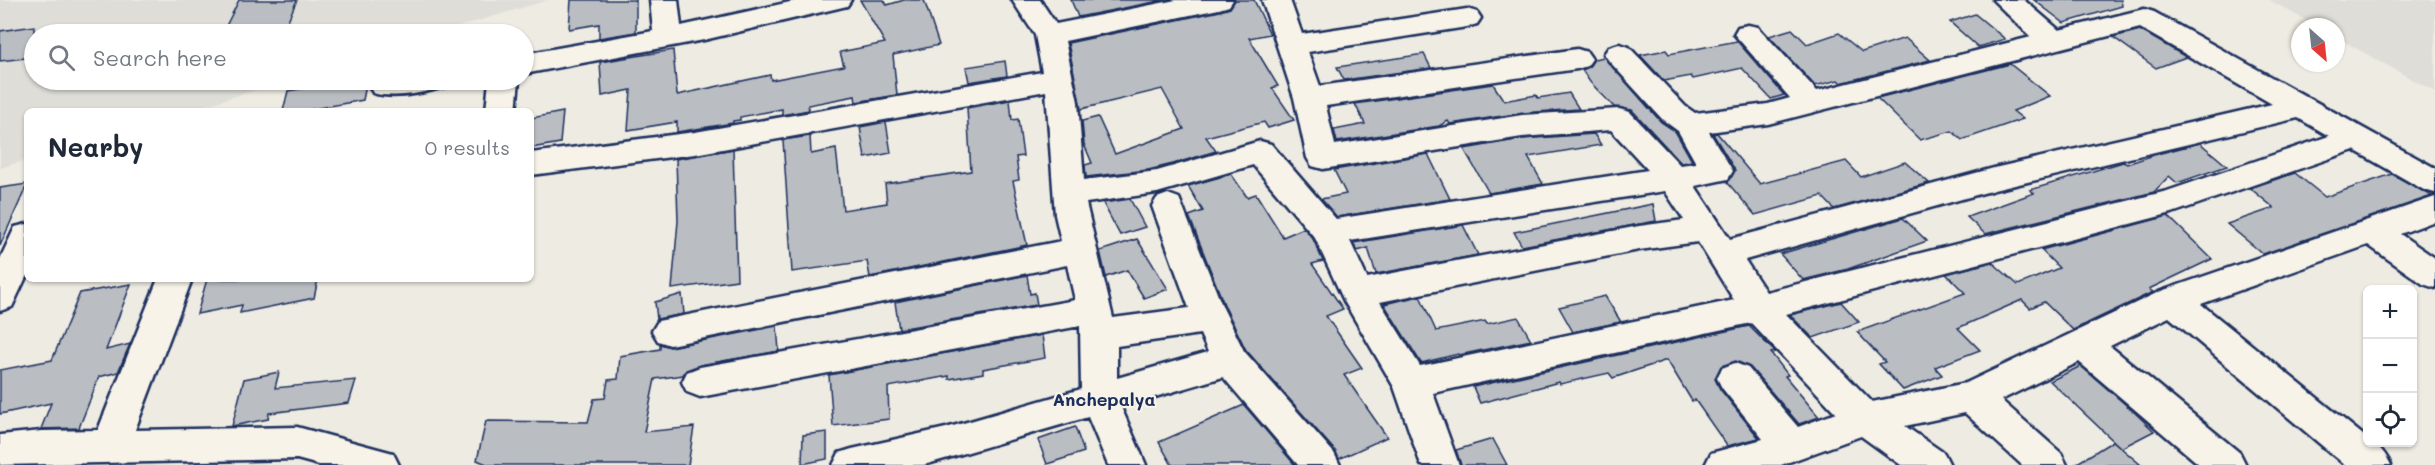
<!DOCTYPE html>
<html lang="en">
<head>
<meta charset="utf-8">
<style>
  body { margin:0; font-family:Mali,sans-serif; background:#f2f2f3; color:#1f2937 }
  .controls { position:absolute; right:18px; bottom:18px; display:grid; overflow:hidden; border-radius:9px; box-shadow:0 2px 4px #0004 }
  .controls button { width:54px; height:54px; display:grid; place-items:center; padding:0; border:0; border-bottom:2px solid #e0e1e3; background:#fff; color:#1f2937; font:30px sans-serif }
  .compass { position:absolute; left:2291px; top:18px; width:54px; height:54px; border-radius:50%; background:#fff; box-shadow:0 2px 4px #0004; rotate:153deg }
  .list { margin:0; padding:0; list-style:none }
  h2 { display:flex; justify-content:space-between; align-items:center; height:78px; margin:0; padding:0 24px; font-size:26px }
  h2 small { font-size:20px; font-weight:400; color:#747a83 }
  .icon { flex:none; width:33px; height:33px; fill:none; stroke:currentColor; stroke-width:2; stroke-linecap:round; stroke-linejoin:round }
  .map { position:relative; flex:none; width:2435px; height:465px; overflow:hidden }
  .search { position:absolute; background:#fff; box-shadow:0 2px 4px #0004; left:24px; top:24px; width:510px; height:66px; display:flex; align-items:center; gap:15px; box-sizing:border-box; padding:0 21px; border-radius:33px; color:#747a83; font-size:22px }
  .panel { position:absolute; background:#fff; box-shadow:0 2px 4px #0004; left:24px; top:108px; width:510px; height:174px; border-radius:9px }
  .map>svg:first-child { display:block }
  .built { fill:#deddd8 }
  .building { fill:#babdc2; stroke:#1b2f5e; stroke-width:1.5 }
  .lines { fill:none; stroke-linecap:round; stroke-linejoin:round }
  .minor-casing { stroke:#1b2f5e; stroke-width:5 }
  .minor { fill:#f7f3e8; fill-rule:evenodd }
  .labels { text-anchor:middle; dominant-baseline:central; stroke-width:4.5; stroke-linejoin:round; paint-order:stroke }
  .quarter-label { font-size:18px; font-weight:bold; fill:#1b2f5e; stroke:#f7f3e8 }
</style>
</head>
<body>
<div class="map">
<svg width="2435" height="465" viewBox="0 0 2435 465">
  <rect width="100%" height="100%" fill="#eeebe2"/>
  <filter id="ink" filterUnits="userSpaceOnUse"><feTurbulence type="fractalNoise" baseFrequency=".0167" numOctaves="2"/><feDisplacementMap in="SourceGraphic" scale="12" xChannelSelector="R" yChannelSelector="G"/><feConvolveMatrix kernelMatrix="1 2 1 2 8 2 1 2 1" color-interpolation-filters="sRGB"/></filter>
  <g filter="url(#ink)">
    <g class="built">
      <polygon points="0,0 548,0 435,34 34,34 34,80 289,80 186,111 27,111 27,160 0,168"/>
      <polygon points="2269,0 2435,0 2435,92 2336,37 2336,27 2318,27"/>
    </g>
    <g class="building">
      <polygon points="239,0 297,0 282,34 222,34"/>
      <polygon points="571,0 636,0 636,32 599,38 599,24 569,29"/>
      <polygon points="860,0 884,0 887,5 904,0 924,0 939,45 893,55 897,95 856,102 855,96 808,105 809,110 782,115 782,109 740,117 740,120 733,121 733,123 677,132 677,122 628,130 631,90 602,96 600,62 673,50 677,95 770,75 771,80 844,66 840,52 885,43"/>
      <polygon points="1071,0 1165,0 1078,17"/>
      <polygon points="1235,0 1254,0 1270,34 1249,38 1278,86 1272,88 1294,120 1268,128 1264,122 1206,137 1216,151 1173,164 1148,170 1086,177 1085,165 1092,163 1084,144 1082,121 1098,117 1115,154 1184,129 1162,89 1081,109 1068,43 1220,11 1230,8"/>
      <polygon points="2034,0 2121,0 2122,6 2064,23"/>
      <polygon points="1975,14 2005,39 1978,47 1950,22"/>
      <polygon points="34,26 34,57 0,61 0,31"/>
      <polygon points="1792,29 1807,44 1839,33 1862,52 1905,38 1930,60 1841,83 1838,80 1815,86 1769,36"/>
      <polygon points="2140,30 2186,57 2156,68 2113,37"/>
      <polygon points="1737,41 1784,95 1771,99 1742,68 1693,79 1691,76 1664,81 1640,55 1666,50 1669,54"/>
      <polygon points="1424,54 1431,68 1344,80 1337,67"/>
      <polygon points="1604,57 1661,122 1675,131 1692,161 1681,163 1632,110 1614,107 1590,82 1582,70 1589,67 1594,59"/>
      <polygon points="1005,61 1007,76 969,82 966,67"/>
      <polygon points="2010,64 2050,96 2013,111 2023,119 1962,140 1952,131 1920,140 1877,98"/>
      <polygon points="352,80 367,80 363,100 302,111 283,111 288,91"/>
      <polygon points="1493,84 1504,101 1536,95 1538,98 1569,93 1579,109 1522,113 1450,124 1448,121 1439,126 1337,142 1334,130 1365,124 1355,104"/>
      <polygon points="1010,100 1012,120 1018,119 1023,156 1016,157 1019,180 1013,181 1027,245 870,277 867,261 792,272 783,140 810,136 811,154 836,149 843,210 887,203 885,184 971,171 967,108"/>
      <polygon points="563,112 560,143 531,148 531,118"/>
      <polygon points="886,122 891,153 865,158 860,127"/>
      <polygon points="1717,133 1760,184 1846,161 1861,177 1905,162 1929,183 1834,209 1822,196 1755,215 1727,182 1730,180 1735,170 1713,134"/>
      <polygon points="1594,134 1601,145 1528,157 1543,184 1489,193 1464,149 1522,139"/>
      <polygon points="2200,143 2227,166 2177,183 2169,176 2154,192 1985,234 1967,217 2034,193 2030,190 2123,162 2127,164 2157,154"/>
      <polygon points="733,149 737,280 672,289 678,221 676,159"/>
      <polygon points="1428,154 1450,199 1337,217 1321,199 1346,194 1334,170"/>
      <polygon points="2295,173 2325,197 2392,174 2432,196 2263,254 2227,224 2274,208 2250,188"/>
      <polygon points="1231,174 1247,197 1256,194 1283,237 1304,228 1313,239 1323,261 1312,264 1343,309 1326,316 1362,368 1344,375 1387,437 1339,459 1336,452 1246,350 1225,307 1189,216 1203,211 1188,186"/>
      <polygon points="27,184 27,185 0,246 0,188"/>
      <polygon points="1130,199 1145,227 1120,235 1103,203"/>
      <polygon points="1653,204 1656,221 1522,246 1514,232"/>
      <polygon points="2168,216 2212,259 2149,289 2153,292 2073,330 2044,302 2030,308 2022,300 1958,328 1980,350 1935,367 1942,375 1903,390 1879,364 1885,362 1857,332 1965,293 1946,274 1992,262 2018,285 2059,268 2041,250"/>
      <polygon points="1903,218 1927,241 1848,269 1803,280 1780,254"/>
      <polygon points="1463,225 1478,255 1376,274 1368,248 1357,251 1353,243"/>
      <polygon points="1137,239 1168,289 1144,298 1127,270 1106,277 1100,251"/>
      <polygon points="1027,275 1030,294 1035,293 1037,305 899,329 895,302"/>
      <polygon points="207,279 318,279 314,298 240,313 242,305 197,314"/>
      <polygon points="131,284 106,350 130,344 118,372 99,377 79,428 41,429 51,403 0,414 0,370 52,360 80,293"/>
      <polygon points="682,294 684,314 657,319 655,302"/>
      <polygon points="1420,296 1436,331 1485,321 1487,324 1518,317 1531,340 1459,355 1458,354 1421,363 1384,304"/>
      <polygon points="1605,296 1621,322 1573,332 1559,307"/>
      <polygon points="1841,302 1859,322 1813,338 1790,315"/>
      <polygon points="777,326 779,351 700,365 686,370 683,375 655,379 644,432 694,427 688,465 489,465 477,460 486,421 588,422 594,399 605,398 608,380 618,379 620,356 660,349 660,344 670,347"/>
      <polygon points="1749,326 1775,352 1771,353 1788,375 1785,376 1819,417 1799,424 1750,367 1736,361 1721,366 1715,379 1720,389 1759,438 1727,446 1695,400 1692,401 1667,360 1613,378 1609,373 1560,384 1559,382 1480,403 1473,387"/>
      <polygon points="1042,335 1045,358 983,369 983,373 949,379 949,376 888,387 889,419 833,426 829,375"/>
      <polygon points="2081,366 2133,411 2154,431 2121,448 2050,381"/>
      <polygon points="279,372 275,388 356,380 349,403 269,413 268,419 232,426 244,379"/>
      <polygon points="1244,405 1295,465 1172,465 1159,442"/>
      <polygon points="1075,427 1084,452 1047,464 1038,440"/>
      <polygon points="827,432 827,459 802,464 803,435"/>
      <polygon points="1493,439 1507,465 1461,465 1456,450"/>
      <polygon points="2113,441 2141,465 2074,465"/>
    </g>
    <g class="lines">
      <defs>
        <g id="minor">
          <polygon points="650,0 678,0 681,26 799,0 851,0 847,6 704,40 524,74 524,54 653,31"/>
          <path d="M1012 0H1040L1056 24 1176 0H1233L1229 6 1219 9 1065 41 1078 102 1084 180 1157 171 1260 141 1271 144 1336 219 1648 170 1611 130 1522 137 1323 169 1312 166 1307 158 1294 98 1262 0H1290L1302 34 1467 9 1477 12 1481 18 1477 24 1467 27 1308 52 1320 86 1577 49 1587 52 1592 59 1587 66 1577 69 1326 106 1335 145 1522 115 1619 109 1630 112 1680 165 1696 163 1678 131 1663 120 1609 61 1604 54 1609 47 1619 44 1629 47 1685 106 1695 113 1768 104 1790 98 1734 34 1738 27 1748 25 1758 27 1817 91 2031 37 1993 0H2024L2059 30 2144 9 2154 12 2435 168V193L2424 190 2354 150 2172 213 1786 314 1872 402 1966 383 2161 291 2435 197V221L2400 234 2435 258V288L2423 284 2368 245 2201 304 2368 439V442C2379 444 2386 455 2391 465H2345L2169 317 2110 346 2240 453 2246 465H2200L2079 362 2001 400 2061 453 2067 465H2022L1965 413 1905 426 1944 453 1950 465H1901L1861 436 1781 465H1705L1711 453 1763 439 1722 388 1717 378 1722 368 1735 363 1748 368 1798 427 1836 413 1751 323 1433 393 1459 465H1421L1394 387 1344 301 1315 238 1253 165 1157 193 1086 203 1113 318 1189 308 1152 206 1157 198 1168 194 1179 198 1223 308 1244 351 1334 453 1340 465H1298L1223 377 1121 407 1146 465H1108L1088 417 924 465H833L839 453 852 449 946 428 1081 389 1080 326 700 397 687 392 682 382 687 372 700 367 1075 300 1067 265 670 345 658 341 652 331 658 321 1061 241 1055 215 1046 91 695 154 531 175V153L695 132 1042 72 1035 35ZM2140 28 2272 104 1994 168 1730 239 1695 186 1728 179 1733 171 1709 132 1768 124ZM2298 118 2329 136 2167 191 1766 292 1745 260 1994 190ZM1665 191 1684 220 1639 226 1367 278 1350 241ZM1698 242 1734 300 1420 366 1380 302 1639 250ZM1200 334 1208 352 1117 378V346Z"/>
          <path d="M373 80H449L444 87C424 93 394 99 373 93L369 86Z"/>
          <polygon points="489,80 519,80 516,111 486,111"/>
          <polygon points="27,224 27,275 12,307 0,311 0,259 15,227"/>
          <polygon points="158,279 192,279 135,430 297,427 393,453 399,465 319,465 297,459 0,465 0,435 42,431 98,430"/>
        </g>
      </defs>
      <use href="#minor" class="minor-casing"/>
      <use href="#minor" class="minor"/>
    </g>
  </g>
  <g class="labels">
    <g class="quarter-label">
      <text x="1104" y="399">Anchepalya</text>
    </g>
  </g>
</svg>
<div class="controls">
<button>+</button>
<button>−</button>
<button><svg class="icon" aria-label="locate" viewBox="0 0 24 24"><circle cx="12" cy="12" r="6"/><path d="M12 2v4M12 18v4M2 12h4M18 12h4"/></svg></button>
</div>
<svg class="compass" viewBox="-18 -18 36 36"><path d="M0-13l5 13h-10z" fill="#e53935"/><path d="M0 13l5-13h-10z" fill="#747a83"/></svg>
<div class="search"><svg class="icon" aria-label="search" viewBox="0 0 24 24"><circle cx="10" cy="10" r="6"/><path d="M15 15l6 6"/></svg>Search here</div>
<section class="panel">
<h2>Nearby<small>0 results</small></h2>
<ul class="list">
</ul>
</section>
</div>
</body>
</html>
